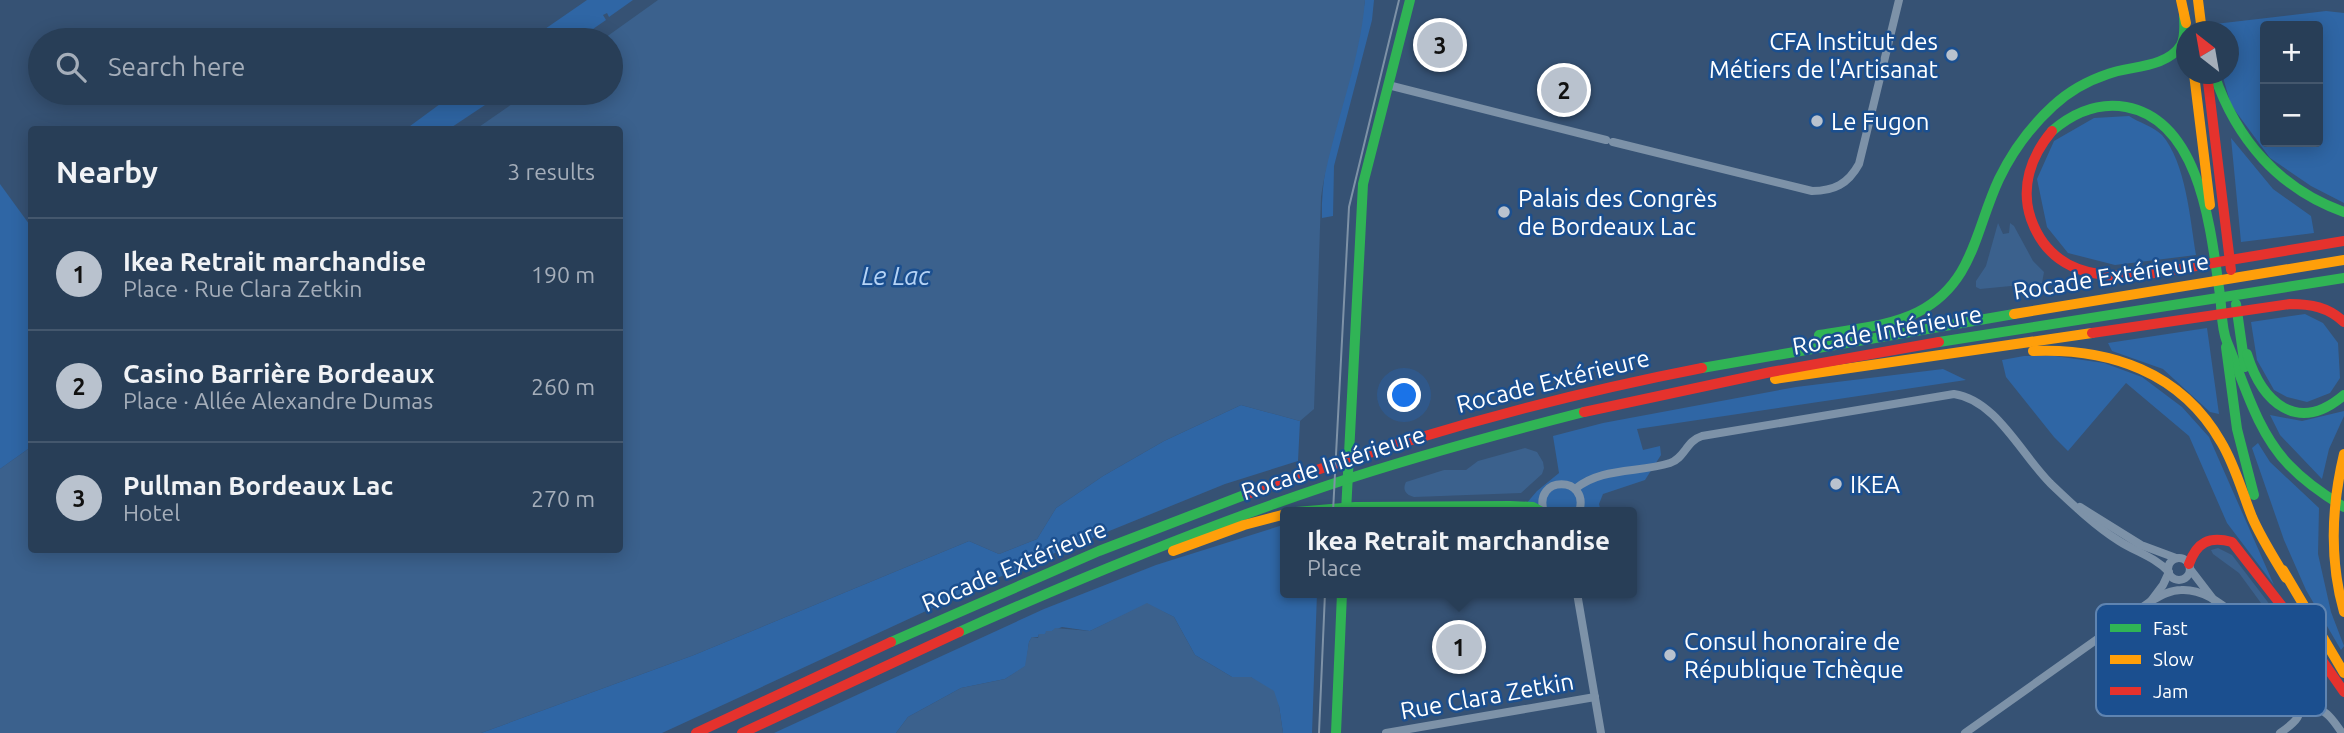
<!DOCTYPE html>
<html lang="en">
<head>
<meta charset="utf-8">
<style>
  body { margin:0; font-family:Ubuntu,sans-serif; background:#30455d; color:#f1f3f6 }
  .controls { position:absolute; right:21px; top:21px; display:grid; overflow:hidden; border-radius:7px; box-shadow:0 4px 18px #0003 }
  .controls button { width:63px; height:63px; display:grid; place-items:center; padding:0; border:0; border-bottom:2px solid #44576d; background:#283e57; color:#f1f3f6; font:35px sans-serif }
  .compass { position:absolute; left:2176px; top:21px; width:63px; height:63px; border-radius:50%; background:#283e57; box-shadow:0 4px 18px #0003; rotate:329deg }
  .you { position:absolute; left:1405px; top:396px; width:24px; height:24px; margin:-18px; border:5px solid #fff; border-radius:50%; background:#1a73e8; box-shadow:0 0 0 10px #1a73e833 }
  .badge { display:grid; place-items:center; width:46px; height:46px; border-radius:50%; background:#b9c2ce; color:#111; font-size:23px; font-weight:700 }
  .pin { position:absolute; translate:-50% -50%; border:4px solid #fff; box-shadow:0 2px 7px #0006 }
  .popup { position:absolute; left:1280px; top:507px; width:357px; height:91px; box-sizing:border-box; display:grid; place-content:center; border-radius:7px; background:#283e57; filter:drop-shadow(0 2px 5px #0005); font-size:23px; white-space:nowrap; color:#a5aeba }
  .popup b { font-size:26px; color:#f1f3f6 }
  .popup::after { content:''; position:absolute; left:50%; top:100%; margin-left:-14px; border:14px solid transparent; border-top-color:#283e57 }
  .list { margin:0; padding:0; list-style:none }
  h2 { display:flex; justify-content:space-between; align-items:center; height:91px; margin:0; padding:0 28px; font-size:30px }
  h2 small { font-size:23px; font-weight:400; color:#a5aeba }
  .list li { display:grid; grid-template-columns:46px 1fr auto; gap:21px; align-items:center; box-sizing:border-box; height:112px; padding:0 28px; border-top:2px solid #44576d }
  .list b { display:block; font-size:26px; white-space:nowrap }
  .list p { margin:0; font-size:23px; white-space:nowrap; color:#a5aeba }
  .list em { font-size:23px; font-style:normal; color:#a5aeba }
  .icon { flex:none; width:38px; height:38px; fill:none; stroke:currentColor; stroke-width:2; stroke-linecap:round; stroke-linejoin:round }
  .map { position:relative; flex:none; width:2344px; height:733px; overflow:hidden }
  .search { position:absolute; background:#283e57; box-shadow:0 4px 18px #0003; left:28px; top:28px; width:595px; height:77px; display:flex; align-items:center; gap:18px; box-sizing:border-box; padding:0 24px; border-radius:38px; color:#a5aeba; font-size:26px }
  .panel { position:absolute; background:#283e57; box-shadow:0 4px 18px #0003; left:28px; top:126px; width:595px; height:427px; border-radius:7px }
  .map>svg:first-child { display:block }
  .green { fill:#2f66a5; fill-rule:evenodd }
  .water { fill:#3b618d }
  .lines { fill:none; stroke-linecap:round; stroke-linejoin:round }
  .street { stroke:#7d92a8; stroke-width:8 }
  .fast { stroke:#30b455; stroke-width:10 }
  .slow { stroke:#ff9f0a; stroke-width:10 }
  .jam { stroke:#e5322d; stroke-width:10 }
  .tram { stroke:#7e92a7; stroke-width:2 }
  .poi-dot { fill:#b9c2ce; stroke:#1b4f8f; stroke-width:2.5 }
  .labels { text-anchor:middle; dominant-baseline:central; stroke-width:5; stroke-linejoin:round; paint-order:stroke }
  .poi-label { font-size:24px; fill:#fff; stroke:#1b4f8f; text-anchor:start }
  .street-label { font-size:24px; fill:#fff; stroke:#1b4f8f }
  .water-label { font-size:26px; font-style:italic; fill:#b5d3f5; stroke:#1b4f8f }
  .key { fill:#1b4f8f; stroke:#5f84b1; stroke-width:2 }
  .key-label { font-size:19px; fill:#fff }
</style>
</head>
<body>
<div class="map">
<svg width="2344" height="733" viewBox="0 0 2344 733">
  <rect width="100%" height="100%" fill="#365274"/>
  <g class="green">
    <polygon points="587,0 633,0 609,17 607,13 603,15 606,20 577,40 529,40"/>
    <path d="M1365 0H1374L1372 20 1334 166 1333 216 1322 218C1320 145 1355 73 1365 0Z"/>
    <path d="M2326 11 2344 13V203L2311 186 2270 158 2231 105 2222 74H2228V32L2215 31V24ZM2265 26H2318V142H2265Z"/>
    <polygon points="455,93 503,93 449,129 406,129"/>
    <path d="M2129 116C2138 122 2154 127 2162 135 2186 163 2190 219 2196 255L2115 265 2068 253 2047 227 2037 179 2054 141 2094 118Z"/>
    <polygon points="2231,138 2273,189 2311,216 2314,233 2241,242"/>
    <polygon points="0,184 32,228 31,447 0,469"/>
    <polygon points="2305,314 2323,323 2338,343 2340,378 2330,393 2307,402 2287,397 2274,390 2257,360 2251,322"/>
    <polygon points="2207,328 2219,414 2210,412 2163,369 2112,351 2108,343"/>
    <polygon points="2024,356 2055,356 2104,363 2142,377 2182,407 2209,437 2274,585 2227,523 2189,436 2126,383 2068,451 2054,437 2006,377 2002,360"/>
    <polygon points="1943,369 1966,380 1637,429 1643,450 1660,446 1661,455 1645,480 1603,494 1599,504 1601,512 1519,512 1537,491 1559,473 1553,436 1603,423 1796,387"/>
    <polygon points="1241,405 1300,421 1298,461 1225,484 1028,564 662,733 481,733 694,655 969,541 999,554 1037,539 1056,508 1103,476 1164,441"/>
    <polygon points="2344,411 2344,416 2329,449 2322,479 2280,435 2270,415 2302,421"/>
    <polygon points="2258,443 2270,462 2319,508 2318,554 2331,612 2344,646 2341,650 2306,590 2284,540 2252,448"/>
    <polygon points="1286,524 1286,593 1317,593 1312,733 1283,733 1279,706 1251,677 1232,677 1195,655 1174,617 1147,604 1090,631 1062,627 1042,635 1039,634 1038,637 1032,637 1029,642 1026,666 1005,679 961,688 908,717 896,733 774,733 1044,609 1156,565"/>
  </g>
  <g class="water">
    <path d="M658 0H1365C1360 66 1331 131 1321 197L1314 409 1300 421 1241 405 1164 441 1103 476 1056 508 1037 539 999 554 969 541 694 655 481 733H0V469L31 447 32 550H620V130L476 129 528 93H611V40H602Z"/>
    <polygon points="1998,223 2003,234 2009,233 2010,223 2014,226 2033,261 2044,272 2042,283 1980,289 1976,287 1976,281 1986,266"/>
    <path d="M1525 448 1537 452 1543 462 1544 468 1542 474 1521 493 1414 497C1406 495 1402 490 1406 482L1444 470H1466L1478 461Z"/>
    <polygon points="2218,548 2232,555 2283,622 2321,679 2313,674 2239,573 2213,554 2211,550"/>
    <polygon points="1147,603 1174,617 1195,655 1232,677 1251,677 1274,691 1279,706 1283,733 896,733 908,717 961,688 1005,679 1025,666 1029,642 1032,637 1038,638 1039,634 1045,634 1046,631 1052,631 1055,628 1090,631"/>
  </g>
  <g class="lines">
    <g class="street">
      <polyline points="1388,85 1606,140"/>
      <path d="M1613 142 1812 191C1834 191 1848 184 1859 164L1899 0"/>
      <path d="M1575 489C1601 467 1639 473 1670 463 1685 458 1686 441 1702 436L1954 394C1996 400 2021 454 2050 483 2071 503 2095 526 2119 541 2136 552 2155 557 2169 572L2163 585 2151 601"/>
      <polyline points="2080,507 2141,545 2176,558"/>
      <path d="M1544 512C1532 475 1591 475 1579 512"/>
      <circle cx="2179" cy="569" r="11"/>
      <polyline points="2190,569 2213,599"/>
      <polyline points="1577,593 1601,733"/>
      <polyline points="1386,733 1595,697"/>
      <path d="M1965 733 2151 601C2160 596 2170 590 2181 590 2228 587 2274 662 2299 693 2307 704 2320 707 2329 716 2334 721 2338 727 2342 733"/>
      <path d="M2280 733C2296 722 2303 716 2301 695"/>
    </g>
    <g class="fast">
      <path d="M2214 74C2236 139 2279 189 2344 212"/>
      <path d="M2052 131C2073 113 2098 102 2126 107 2202 121 2211 234 2220 295 2222 310 2221 328 2227 342 2244 383 2257 432 2289 465 2305 482 2324 495 2344 507"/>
      <polyline points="2236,304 2245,367"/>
      <path d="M1819 335C1852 329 1888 327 1918 312 1974 283 1975 230 1999 179 2012 152 2030 127 2053 106 2068 92 2087 81 2108 74 2129 66 2167 68 2181 45 2186 36 2184 24 2184 14"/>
      <polyline points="1939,342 2344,278"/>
      <polyline points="2226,347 2237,429 2254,495"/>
      <path d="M2247 354C2262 402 2297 435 2344 395"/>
      <polyline points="1702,368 2014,314"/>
      <polyline points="1296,512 1355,507 1510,506 1533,507 1542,512"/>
      <polyline points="1346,512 1363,184 1410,0"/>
      <path d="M959 632C1080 578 1203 527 1329 485 1413 457 1498 434 1584 412"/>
      <polyline points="891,642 1099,551 1247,494"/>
      <polyline points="1336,733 1342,593"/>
    </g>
    <g class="slow">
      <polyline points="2181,0 2186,23"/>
      <polyline points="2198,0 2202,32"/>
      <polyline points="2194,74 2210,205"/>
      <polyline points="2014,314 2344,260"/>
      <path d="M2033 351C2110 348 2181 372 2221 442 2235 465 2242 492 2252 517 2261 538 2274 558 2286 578"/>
      <polyline points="1775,379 2092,333"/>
      <path d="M2344 454C2331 508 2329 559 2344 612"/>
      <polyline points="1173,551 1244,525 1286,514"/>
      <polyline points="2283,570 2344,673"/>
    </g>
    <g class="jam">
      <polyline points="2207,74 2231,270"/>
      <path d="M2052 131C2031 156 2020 187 2031 219 2060 301 2155 273 2218 262 2260 255 2302 248 2344 241"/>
      <path d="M2092 333 2290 304C2311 304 2328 307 2344 322"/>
      <polyline points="1584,412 1771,372 1939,342"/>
      <path d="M1247 494C1395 441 1547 398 1702 368"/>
      <path d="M2189 564C2197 542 2209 536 2232 542L2303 633 2344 692"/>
      <polyline points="696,733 891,642"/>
      <polyline points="742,733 959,632"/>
    </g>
    <g class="tram">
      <polyline points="1333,512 1349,207 1399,0"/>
      <polyline points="1319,733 1325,593"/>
    </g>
  </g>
  <g class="poi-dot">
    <circle cx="1952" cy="55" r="7"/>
    <circle cx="1817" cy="121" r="7"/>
    <circle cx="1504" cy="212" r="7"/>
    <circle cx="1836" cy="484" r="7"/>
    <circle cx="1670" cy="655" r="7"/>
  </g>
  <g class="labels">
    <g class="poi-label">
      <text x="1938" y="41" text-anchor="end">CFA Institut des<tspan x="1938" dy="28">Métiers de l'Artisanat</tspan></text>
      <text x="1831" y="121">Le Fugon</text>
      <text x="1518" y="198">Palais des Congrès<tspan x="1518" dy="28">de Bordeaux Lac</tspan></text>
      <text x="1850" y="484">IKEA</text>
      <text x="1684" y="641">Consul honoraire de<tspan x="1684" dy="28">République Tchèque</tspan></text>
    </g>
    <g class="street-label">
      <text transform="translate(2111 276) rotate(-9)">Rocade Extérieure</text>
      <text transform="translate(1887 330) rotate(-10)">Rocade Intérieure</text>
      <text transform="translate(1553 381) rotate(-14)">Rocade Extérieure</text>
      <text transform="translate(1333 463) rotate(-18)">Rocade Intérieure</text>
      <text transform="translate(1014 566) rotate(-23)">Rocade Extérieure</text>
      <text transform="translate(1487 696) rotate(-10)">Rue Clara Zetkin</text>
    </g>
    <g class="water-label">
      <text x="896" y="275">Le Lac</text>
    </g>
  </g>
  <rect x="2096" y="604" width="230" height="112" rx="10" class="key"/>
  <rect x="2110" y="624" width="31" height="8" fill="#30b455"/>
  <rect x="2110" y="655" width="31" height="9" fill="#ff9f0a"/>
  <rect x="2110" y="687" width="31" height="8" fill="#e5322d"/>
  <g class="key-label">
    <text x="2153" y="635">Fast</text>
    <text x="2153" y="666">Slow</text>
    <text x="2153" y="698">Jam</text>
  </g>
</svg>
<div class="controls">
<button>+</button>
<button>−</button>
</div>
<svg class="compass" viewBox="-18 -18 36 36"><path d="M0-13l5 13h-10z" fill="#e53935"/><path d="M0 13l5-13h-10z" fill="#a5aeba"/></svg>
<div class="you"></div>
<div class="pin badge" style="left:1459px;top:647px">1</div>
<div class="popup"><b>Ikea Retrait marchandise</b>Place</div>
<div class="pin badge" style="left:1564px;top:90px">2</div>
<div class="pin badge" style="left:1440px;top:45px">3</div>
<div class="search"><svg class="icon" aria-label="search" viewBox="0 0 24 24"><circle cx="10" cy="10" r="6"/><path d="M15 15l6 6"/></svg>Search here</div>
<section class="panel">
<h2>Nearby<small>3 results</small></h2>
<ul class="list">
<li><span class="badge">1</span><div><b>Ikea Retrait marchandise</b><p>Place · Rue Clara Zetkin</p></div><em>190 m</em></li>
<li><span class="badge">2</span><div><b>Casino Barrière Bordeaux</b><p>Place · Allée Alexandre Dumas</p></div><em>260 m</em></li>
<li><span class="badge">3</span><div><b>Pullman Bordeaux Lac</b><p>Hotel</p></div><em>270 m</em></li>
</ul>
</section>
</div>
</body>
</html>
